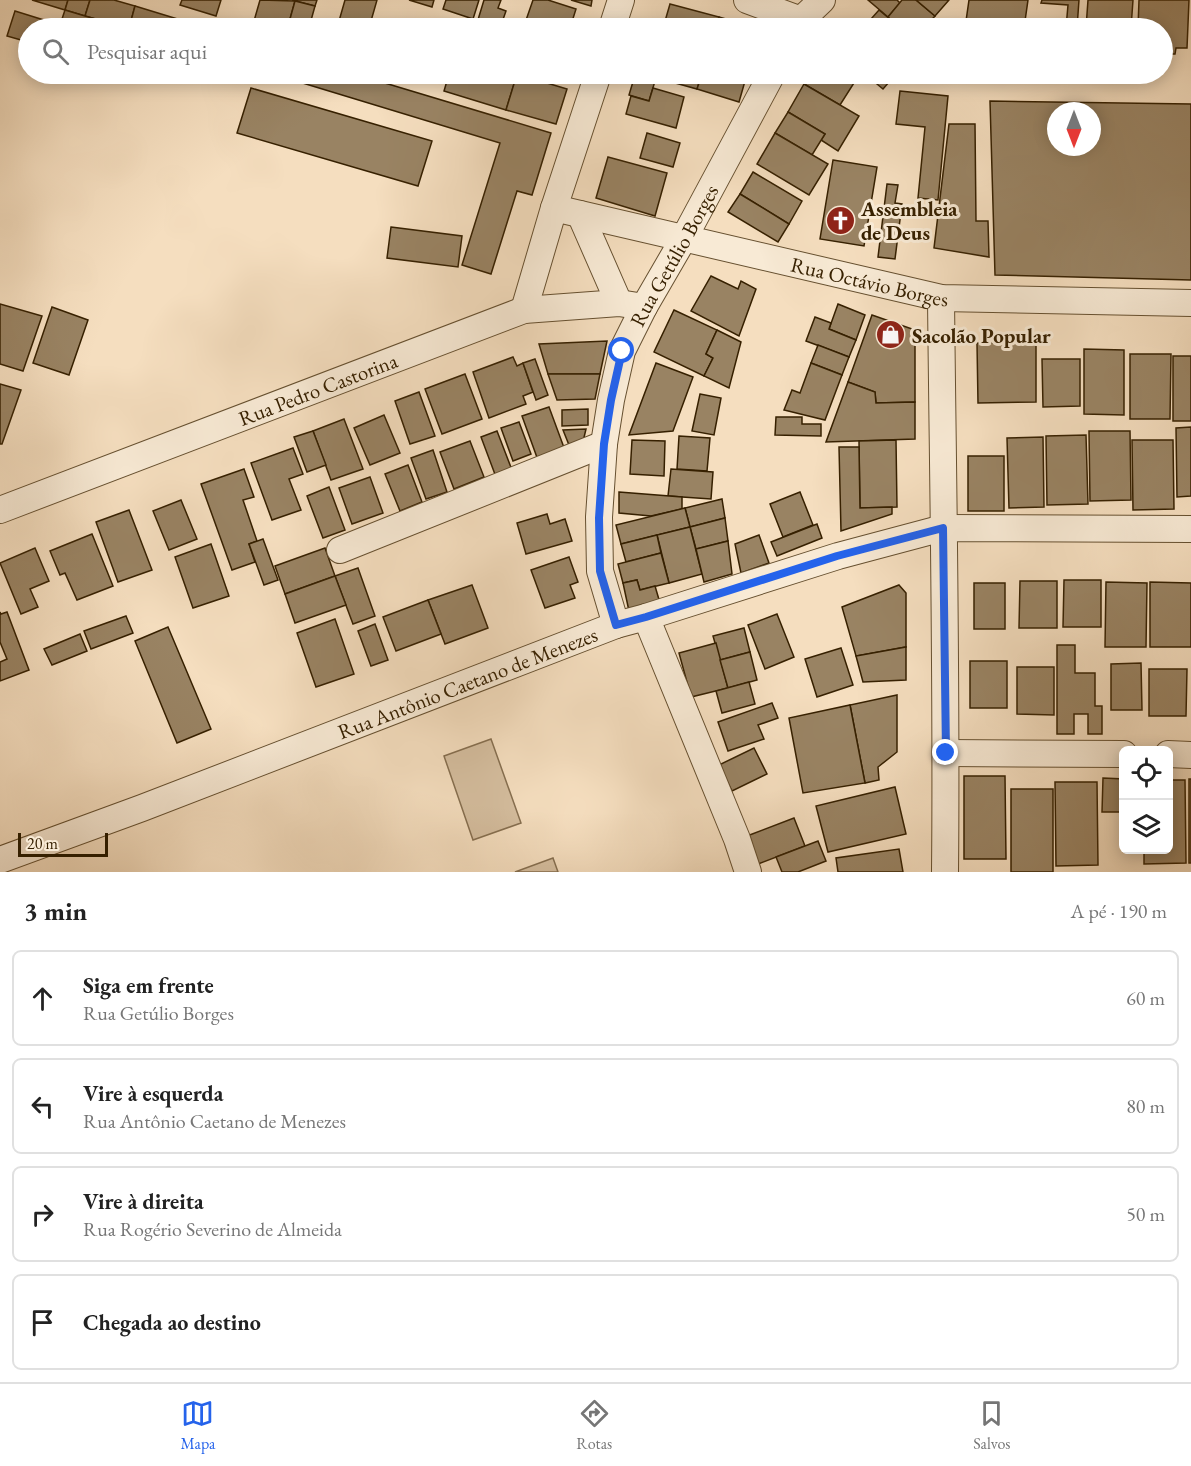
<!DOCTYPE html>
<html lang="pt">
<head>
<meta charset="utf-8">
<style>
  body { margin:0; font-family:"EB Garamond",serif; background:#f6f6f6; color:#222 }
  .controls { position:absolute; right:18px; bottom:18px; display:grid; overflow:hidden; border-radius:9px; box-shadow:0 3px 15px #0003 }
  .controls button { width:54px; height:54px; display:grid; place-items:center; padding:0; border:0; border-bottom:2px solid #e0e0e0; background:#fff; color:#222; font:30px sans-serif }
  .compass { position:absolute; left:1047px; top:102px; width:54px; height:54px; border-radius:50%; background:#fff; box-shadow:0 3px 15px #0003; rotate:180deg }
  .scale { position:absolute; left:18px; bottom:15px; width:90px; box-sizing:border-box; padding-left:6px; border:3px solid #362000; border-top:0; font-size:16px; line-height:21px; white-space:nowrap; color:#362000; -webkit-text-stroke:4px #f8ead5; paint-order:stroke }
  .stop { position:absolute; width:18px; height:18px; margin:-14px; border:4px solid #2563eb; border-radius:50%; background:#fff }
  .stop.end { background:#2563eb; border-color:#fff; box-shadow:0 2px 6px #0008 }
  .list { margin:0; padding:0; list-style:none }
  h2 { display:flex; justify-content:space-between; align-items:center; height:78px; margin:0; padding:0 24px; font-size:26px }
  h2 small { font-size:20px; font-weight:400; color:#767676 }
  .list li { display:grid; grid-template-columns:39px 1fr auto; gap:18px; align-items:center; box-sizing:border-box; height:96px; margin:0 12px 12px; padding:0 12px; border:2px solid #e0e0e0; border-radius:9px }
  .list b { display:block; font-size:22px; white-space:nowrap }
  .list p { margin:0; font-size:20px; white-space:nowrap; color:#767676 }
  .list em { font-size:20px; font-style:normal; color:#767676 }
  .icon { flex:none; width:33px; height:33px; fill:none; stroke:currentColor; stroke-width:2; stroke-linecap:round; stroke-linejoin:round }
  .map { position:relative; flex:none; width:1191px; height:872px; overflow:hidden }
  .search { position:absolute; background:#fff; box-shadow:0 3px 15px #0003; left:18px; right:18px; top:18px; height:66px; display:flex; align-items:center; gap:15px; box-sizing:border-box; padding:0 21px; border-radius:33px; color:#767676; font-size:22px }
  .sheet { height:510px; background:#fff }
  nav { display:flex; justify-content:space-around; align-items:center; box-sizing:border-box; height:84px; border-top:2px solid #e0e0e0; background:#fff; font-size:16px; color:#767676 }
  nav a { display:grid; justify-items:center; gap:3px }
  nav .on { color:#2563eb }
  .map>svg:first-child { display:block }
  .green { fill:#d5be9f; stroke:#866f50; stroke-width:1.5 }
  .building { fill:#998363; stroke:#362000; stroke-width:1.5; fill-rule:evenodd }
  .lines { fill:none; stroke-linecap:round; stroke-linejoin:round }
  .street-casing { stroke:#665030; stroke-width:28 }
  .street { stroke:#f8ead5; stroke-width:26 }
  .route { stroke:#2563eb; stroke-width:8 }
  .labels { text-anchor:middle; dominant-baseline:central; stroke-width:6; stroke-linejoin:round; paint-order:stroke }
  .poi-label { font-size:21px; font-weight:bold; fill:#362000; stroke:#f8ead5; text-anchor:start }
  .street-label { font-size:21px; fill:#362000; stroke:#f8ead5 }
</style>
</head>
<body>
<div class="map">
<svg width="1191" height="872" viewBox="0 0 1191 872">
  <rect width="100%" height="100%" fill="#f5debf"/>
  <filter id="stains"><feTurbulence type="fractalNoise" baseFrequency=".00333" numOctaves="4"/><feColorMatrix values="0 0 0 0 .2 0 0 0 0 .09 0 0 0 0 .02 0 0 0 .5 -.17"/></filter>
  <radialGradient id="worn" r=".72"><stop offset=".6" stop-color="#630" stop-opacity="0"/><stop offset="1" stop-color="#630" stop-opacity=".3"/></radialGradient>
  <g class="green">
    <polygon points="491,739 521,823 473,840 444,756"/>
    <polygon points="553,858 558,872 515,872"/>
  </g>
  <g class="building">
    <polygon points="32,0 68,0 65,10"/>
    <polygon points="68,0 90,0 85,16 65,10"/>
    <polygon points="90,0 114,0 135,6 129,28 85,16"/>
    <polygon points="182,0 221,0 216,16 180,5"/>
    <polygon points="260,0 295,1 290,19 310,24 309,28 252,28"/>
    <polygon points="292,0 317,0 315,6"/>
    <polygon points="345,0 377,0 369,28 337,28"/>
    <polygon points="409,0 434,0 432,7"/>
    <polygon points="446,0 479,0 473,19 443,9"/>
    <polygon points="484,0 501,0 498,8 506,11 500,28 496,28 477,23"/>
    <polygon points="533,0 548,0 576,9 570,28 532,28 524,26"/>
    <polygon points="571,0 592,0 591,6"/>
    <polygon points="868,0 897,0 900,3 888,17"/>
    <polygon points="902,0 916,0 935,16 924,28 901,28 888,17"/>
    <polygon points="916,0 949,0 935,16"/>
    <polygon points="969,0 1028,0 1024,28 965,28"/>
    <polygon points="1042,0 1079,0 1077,28 1066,28 1068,5 1041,3"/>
    <polygon points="1088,0 1133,0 1131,28 1086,28"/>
    <polygon points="1139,0 1189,0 1187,48 1176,48 1175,54 1162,54 1162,28 1138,28"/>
    <polygon points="295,1 315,6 310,24 290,19"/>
    <polygon points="670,4 719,17 716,28 663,28"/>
    <polygon points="135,6 207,28 129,28"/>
    <polygon points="65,10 85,16 126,28 70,28 60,25"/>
    <polygon points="879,10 898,26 895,28 863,28"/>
    <polygon points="15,11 60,25 70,28 28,28 28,42 7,36"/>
    <polygon points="719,17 733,21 731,28 716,28"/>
    <polygon points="846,20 855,28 839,28"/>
    <polygon points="733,21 762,28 731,28"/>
    <polygon points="273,74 355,74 551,133 532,195 517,191 491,274 462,265 500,143"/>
    <polygon points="449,74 517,74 506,110 444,91"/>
    <polygon points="517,74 567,89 556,124 506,110"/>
    <polygon points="651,74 702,74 697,89 650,76"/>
    <polygon points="702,74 747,74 739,102 697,89"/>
    <polygon points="811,74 857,74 859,75 840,105 804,84"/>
    <polygon points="865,74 896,74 883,89"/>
    <polygon points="635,75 655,81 649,101 629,95"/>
    <polygon points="804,84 859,116 838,151 821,140 825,134 788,112"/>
    <polygon points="251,88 432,141 418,186 237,133"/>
    <polygon points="653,88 684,97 676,128 626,114 631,96 649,101"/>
    <polygon points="900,91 948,96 938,200 918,198 925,127 896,124"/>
    <path d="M990 101 1191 104V280L995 275ZM1056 111H1092V147H1056Z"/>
    <polygon points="788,112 825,134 812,155 775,133"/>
    <polygon points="949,124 975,124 976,221 988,221 989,257 934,248"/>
    <polygon points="647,133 680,143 673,167 640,158"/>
    <polygon points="775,133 828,164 809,195 757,164"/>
    <polygon points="608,157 667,173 655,216 596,198"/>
    <polygon points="833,160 877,167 864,246 820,239"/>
    <polygon points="753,172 802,201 789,224 740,194"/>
    <polygon points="887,184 898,185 895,203 902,204 895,259 878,257"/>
    <polygon points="740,194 789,224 778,242 728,212"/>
    <polygon points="391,227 462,236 458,267 387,258"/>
    <polygon points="711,276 738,289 741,281 756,289 739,336 691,311"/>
    <polygon points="0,304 42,316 23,371 0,364"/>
    <polygon points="838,304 865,315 856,340 829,329"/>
    <polygon points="52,307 88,320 69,375 33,363"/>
    <polygon points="674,310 717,330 706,354 713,358 704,376 654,352"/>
    <polygon points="872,315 915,330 915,402 876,403 875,392 848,382"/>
    <polygon points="815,317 831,323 829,329 856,340 849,357 806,341"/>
    <polygon points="717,330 741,342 729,388 704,376 713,358 706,354"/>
    <polygon points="607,341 600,374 548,374 539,344"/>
    <polygon points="977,343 1036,343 1036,402 978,403"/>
    <polygon points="818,345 849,357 842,375 811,363"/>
    <polygon points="1084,349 1124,350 1124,415 1084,414"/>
    <polygon points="1130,354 1171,354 1170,419 1130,419"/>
    <rect x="1173" y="356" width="18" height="65"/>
    <polygon points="513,357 517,366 523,363 533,392 523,396 526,404 489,418 473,372"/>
    <polygon points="535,359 548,395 536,400 523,363"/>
    <polygon points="1042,359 1080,359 1080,406 1043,407"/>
    <polygon points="656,363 693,377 673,431 629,435"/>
    <polygon points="811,363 842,375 825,420 784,410 792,390 800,393"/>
    <polygon points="465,374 482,419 442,434 425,389"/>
    <polygon points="548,374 600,374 595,399 557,400"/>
    <polygon points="848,382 875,392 876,403 915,402 915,439 826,442"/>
    <polygon points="0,384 21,390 2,444 0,444"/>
    <polygon points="419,392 435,436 410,444 395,401"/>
    <polygon points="700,394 721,398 714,435 692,431"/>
    <polygon points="549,407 566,453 539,463 522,416"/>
    <polygon points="588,409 588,425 562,426 562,410"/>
    <polygon points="384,415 400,453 370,465 354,428"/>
    <polygon points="776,417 802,417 802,424 821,424 821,436 775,435"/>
    <polygon points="344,419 363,469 331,480 313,431"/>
    <polygon points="519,422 531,454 513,461 501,428"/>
    <polygon points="1191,427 1191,496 1177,497 1176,428"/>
    <polygon points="586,429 582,446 571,450 563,430"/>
    <polygon points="313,431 326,465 307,472 294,437"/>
    <polygon points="497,431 512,470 496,477 481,437"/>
    <polygon points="1089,431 1130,431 1131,500 1090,501"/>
    <polygon points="1086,435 1088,504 1047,505 1046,436"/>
    <polygon points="679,436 710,438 707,471 677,469"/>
    <polygon points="1043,437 1044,507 1009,508 1007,438"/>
    <polygon points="632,440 665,441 664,476 630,474"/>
    <polygon points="896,440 897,507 860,508 859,441"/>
    <polygon points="1132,440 1173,440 1174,509 1133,510"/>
    <polygon points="470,441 484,477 454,489 440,452"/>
    <polygon points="839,447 859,447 860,508 892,507 892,514 841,531"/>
    <polygon points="293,448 303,474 289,479 301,510 272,520 251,463"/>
    <polygon points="433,450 447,492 426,499 411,458"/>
    <rect x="968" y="456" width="36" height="55"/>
    <polygon points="408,465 422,502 400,511 385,474"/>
    <polygon points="244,469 254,497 243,500 257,541 249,544 255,562 232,570 201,484"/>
    <polygon points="671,469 713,472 711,499 668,496"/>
    <polygon points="370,477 383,513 352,524 339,488"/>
    <polygon points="329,487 345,530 323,538 307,496"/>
    <polygon points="619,492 682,497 682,509 651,516 619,513"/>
    <polygon points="800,492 813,525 783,537 770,504"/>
    <polygon points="722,499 725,518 690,527 685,508"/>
    <polygon points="181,500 197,539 169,550 153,511"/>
    <polygon points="685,508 690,527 621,544 616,525"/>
    <polygon points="129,510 152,570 118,582 96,522"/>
    <polygon points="547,514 550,524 565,519 572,541 526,554 517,523"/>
    <polygon points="725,518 728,541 696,549 690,527"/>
    <polygon points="817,524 822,538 777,556 771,542"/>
    <polygon points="690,527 702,574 669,583 657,535"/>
    <polygon points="92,534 113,586 77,600 65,573 60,575 50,551"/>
    <polygon points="657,535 661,553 626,562 621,544"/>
    <polygon points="759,535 769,563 741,573 735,544"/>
    <polygon points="263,539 278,580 264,585 249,544"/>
    <polygon points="728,541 732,574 704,582 696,549"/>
    <polygon points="211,544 229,596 193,608 175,557"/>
    <polygon points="35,548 49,581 30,589 38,607 21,614 0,563"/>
    <polygon points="325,548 335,576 285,594 275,566"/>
    <polygon points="661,553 669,583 640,590 637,580 623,583 618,564"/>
    <polygon points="569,557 578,582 570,585 575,598 545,608 531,570"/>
    <polygon points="358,568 375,616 353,624 335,576"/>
    <polygon points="335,576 346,605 295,623 285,594"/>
    <polygon points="637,580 640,590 655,586 660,603 629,611 623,583"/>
    <polygon points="1064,580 1101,580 1101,627 1063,627"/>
    <polygon points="1020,581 1057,581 1057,628 1019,628"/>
    <polygon points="1106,582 1147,583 1146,647 1105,647"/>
    <polygon points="1150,582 1191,583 1191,647 1150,647"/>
    <rect x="974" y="583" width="31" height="46"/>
    <polygon points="472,585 488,628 445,644 428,600"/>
    <polygon points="899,585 906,593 906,647 856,656 842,607"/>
    <polygon points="428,600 441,634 396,651 383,617"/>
    <polygon points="0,612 1,614 7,612 29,670 0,681 0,662 7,659 0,642"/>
    <polygon points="777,614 794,657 765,669 748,625"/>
    <polygon points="126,616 133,633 91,649 84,631"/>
    <polygon points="335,619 354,674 316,687 297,633"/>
    <polygon points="375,624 388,660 371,666 358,631"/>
    <polygon points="168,627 211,729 177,743 135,641"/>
    <polygon points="744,628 750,652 720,660 713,636"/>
    <polygon points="80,634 87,651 52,665 44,649"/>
    <polygon points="716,643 728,688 691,697 679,653"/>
    <polygon points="1057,645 1075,645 1075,673 1095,673 1095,706 1102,706 1102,734 1088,734 1088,714 1074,714 1074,734 1057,734"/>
    <polygon points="906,647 906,680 863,682 856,656"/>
    <polygon points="841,648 853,685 817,697 805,659"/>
    <polygon points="750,652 757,680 728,688 720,660"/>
    <rect x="970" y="661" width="37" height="47"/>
    <polygon points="1141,663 1142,710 1111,710 1111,664"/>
    <polygon points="1017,667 1054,667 1054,715 1017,714"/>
    <polygon points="1149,669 1187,669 1186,716 1149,716"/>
    <polygon points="749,682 755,704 722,713 716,691"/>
    <polygon points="897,695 897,752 878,767 879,780 865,783 850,705"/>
    <polygon points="772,703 778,718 758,725 764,739 728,751 718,722"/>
    <polygon points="850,705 865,783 803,793 789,718"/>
    <polygon points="754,748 767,774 732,791 719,765"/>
    <polygon points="964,776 1005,776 1006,859 964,859"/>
    <polygon points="1103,778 1124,779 1124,812 1102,812"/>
    <rect x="1189" y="779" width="2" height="84"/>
    <polygon points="1168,780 1185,780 1186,863 1144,864 1144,850 1168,850"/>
    <polygon points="1055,782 1097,782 1098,865 1056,866"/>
    <polygon points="895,787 906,834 828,852 816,806"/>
    <rect x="1011" y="789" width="42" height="83"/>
    <polygon points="794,818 805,846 758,864 747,836"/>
    <polygon points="818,841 826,861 798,872 782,872 776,857"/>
    <polygon points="899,849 903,872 838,872 836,858"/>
  </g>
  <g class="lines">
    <defs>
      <g id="street">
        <polyline points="747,0 801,20"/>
        <polyline points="612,28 621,0"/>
        <polyline points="796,28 801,20 822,0"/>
        <path id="s1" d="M554 208 941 298 1191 303"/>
        <polyline points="580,214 619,303"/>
        <path d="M941 298C943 489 947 681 945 872"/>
        <polyline points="524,310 554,208 598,74"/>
        <path id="s2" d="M0 510 524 310 619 303 644 307"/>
        <polyline points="340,550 604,444"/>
        <polyline points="646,617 737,839 748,872"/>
        <path id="s3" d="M616 625 600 571 599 517 604 444 611 400 622 351 644 307 684 238 772 74"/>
        <polyline points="947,753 1124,754"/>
        <polyline points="1168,754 1191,755"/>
        <path id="s4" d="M0 860 142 808 616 625 646 617 838 556 943 528 1191 529"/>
      </g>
    </defs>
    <use href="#street" class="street-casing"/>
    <use href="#street" class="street"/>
  </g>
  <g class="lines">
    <polyline class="route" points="622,351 611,400 604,444 599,518 600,571 616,625 646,617 837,556 943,528 946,753"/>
  </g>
  <defs>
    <symbol id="church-disc" viewBox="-11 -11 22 22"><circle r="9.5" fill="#8f2418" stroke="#f8ead5"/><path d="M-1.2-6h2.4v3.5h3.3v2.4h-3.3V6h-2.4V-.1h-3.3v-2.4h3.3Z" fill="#fff"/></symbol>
    <symbol id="shop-disc" viewBox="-11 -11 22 22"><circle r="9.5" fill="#8f2418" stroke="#f8ead5"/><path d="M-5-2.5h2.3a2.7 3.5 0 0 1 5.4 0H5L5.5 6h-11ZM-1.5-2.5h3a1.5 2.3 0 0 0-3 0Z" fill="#fff"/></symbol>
  </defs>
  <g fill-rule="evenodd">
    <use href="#church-disc" x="824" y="204" width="33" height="33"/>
    <use href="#shop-disc" x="874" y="318" width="33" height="33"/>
  </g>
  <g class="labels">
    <g class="poi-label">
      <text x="861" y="208">Assembleia<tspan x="861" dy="24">de Deus</tspan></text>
      <text x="912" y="335">Sacolão Popular</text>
    </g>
    <g class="street-label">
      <text stroke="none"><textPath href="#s3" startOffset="387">Rua Getúlio Borges</textPath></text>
      <text stroke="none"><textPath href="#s1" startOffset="324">Rua Octávio Borges</textPath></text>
      <text stroke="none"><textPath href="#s2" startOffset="340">Rua Pedro Castorina</textPath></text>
      <text stroke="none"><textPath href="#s4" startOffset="500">Rua Antônio Caetano de Menezes</textPath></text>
    </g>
  </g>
  <rect width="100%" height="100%" filter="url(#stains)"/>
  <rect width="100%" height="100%" fill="url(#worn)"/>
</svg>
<div class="controls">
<button><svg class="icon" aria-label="locate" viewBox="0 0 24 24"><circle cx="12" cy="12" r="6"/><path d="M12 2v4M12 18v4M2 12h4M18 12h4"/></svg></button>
<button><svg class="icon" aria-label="layers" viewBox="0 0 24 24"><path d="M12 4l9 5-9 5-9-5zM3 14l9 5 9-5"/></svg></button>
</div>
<svg class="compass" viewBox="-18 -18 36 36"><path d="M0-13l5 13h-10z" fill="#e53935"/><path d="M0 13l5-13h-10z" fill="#767676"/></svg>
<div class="scale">20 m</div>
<div class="stop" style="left:622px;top:351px"></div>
<div class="stop end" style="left:946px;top:753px"></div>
<div class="search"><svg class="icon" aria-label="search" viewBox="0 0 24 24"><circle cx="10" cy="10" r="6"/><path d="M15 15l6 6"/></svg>Pesquisar aqui</div>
</div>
<section class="sheet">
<h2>3 min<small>A pé · 190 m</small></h2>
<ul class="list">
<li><svg class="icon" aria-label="ahead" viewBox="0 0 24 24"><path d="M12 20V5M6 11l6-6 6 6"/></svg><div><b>Siga em frente</b><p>Rua Getúlio Borges</p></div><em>60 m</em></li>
<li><svg class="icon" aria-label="left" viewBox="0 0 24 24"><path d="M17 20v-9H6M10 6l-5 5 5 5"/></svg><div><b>Vire à esquerda</b><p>Rua Antônio Caetano de Menezes</p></div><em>80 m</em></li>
<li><svg class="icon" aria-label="right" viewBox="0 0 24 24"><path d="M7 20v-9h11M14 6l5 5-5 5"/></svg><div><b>Vire à direita</b><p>Rua Rogério Severino de Almeida</p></div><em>50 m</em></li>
<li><svg class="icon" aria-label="arrive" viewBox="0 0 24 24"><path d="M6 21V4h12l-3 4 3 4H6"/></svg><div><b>Chegada ao destino</b></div></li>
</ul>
</section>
<nav>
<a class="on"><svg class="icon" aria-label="map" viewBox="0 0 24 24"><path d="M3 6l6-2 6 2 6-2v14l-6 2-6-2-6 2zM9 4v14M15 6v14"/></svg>Mapa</a>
<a><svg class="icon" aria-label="directions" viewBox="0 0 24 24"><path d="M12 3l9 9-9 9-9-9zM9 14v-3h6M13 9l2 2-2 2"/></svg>Rotas</a>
<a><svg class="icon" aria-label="saved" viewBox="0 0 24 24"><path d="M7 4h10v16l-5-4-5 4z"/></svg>Salvos</a>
</nav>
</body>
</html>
